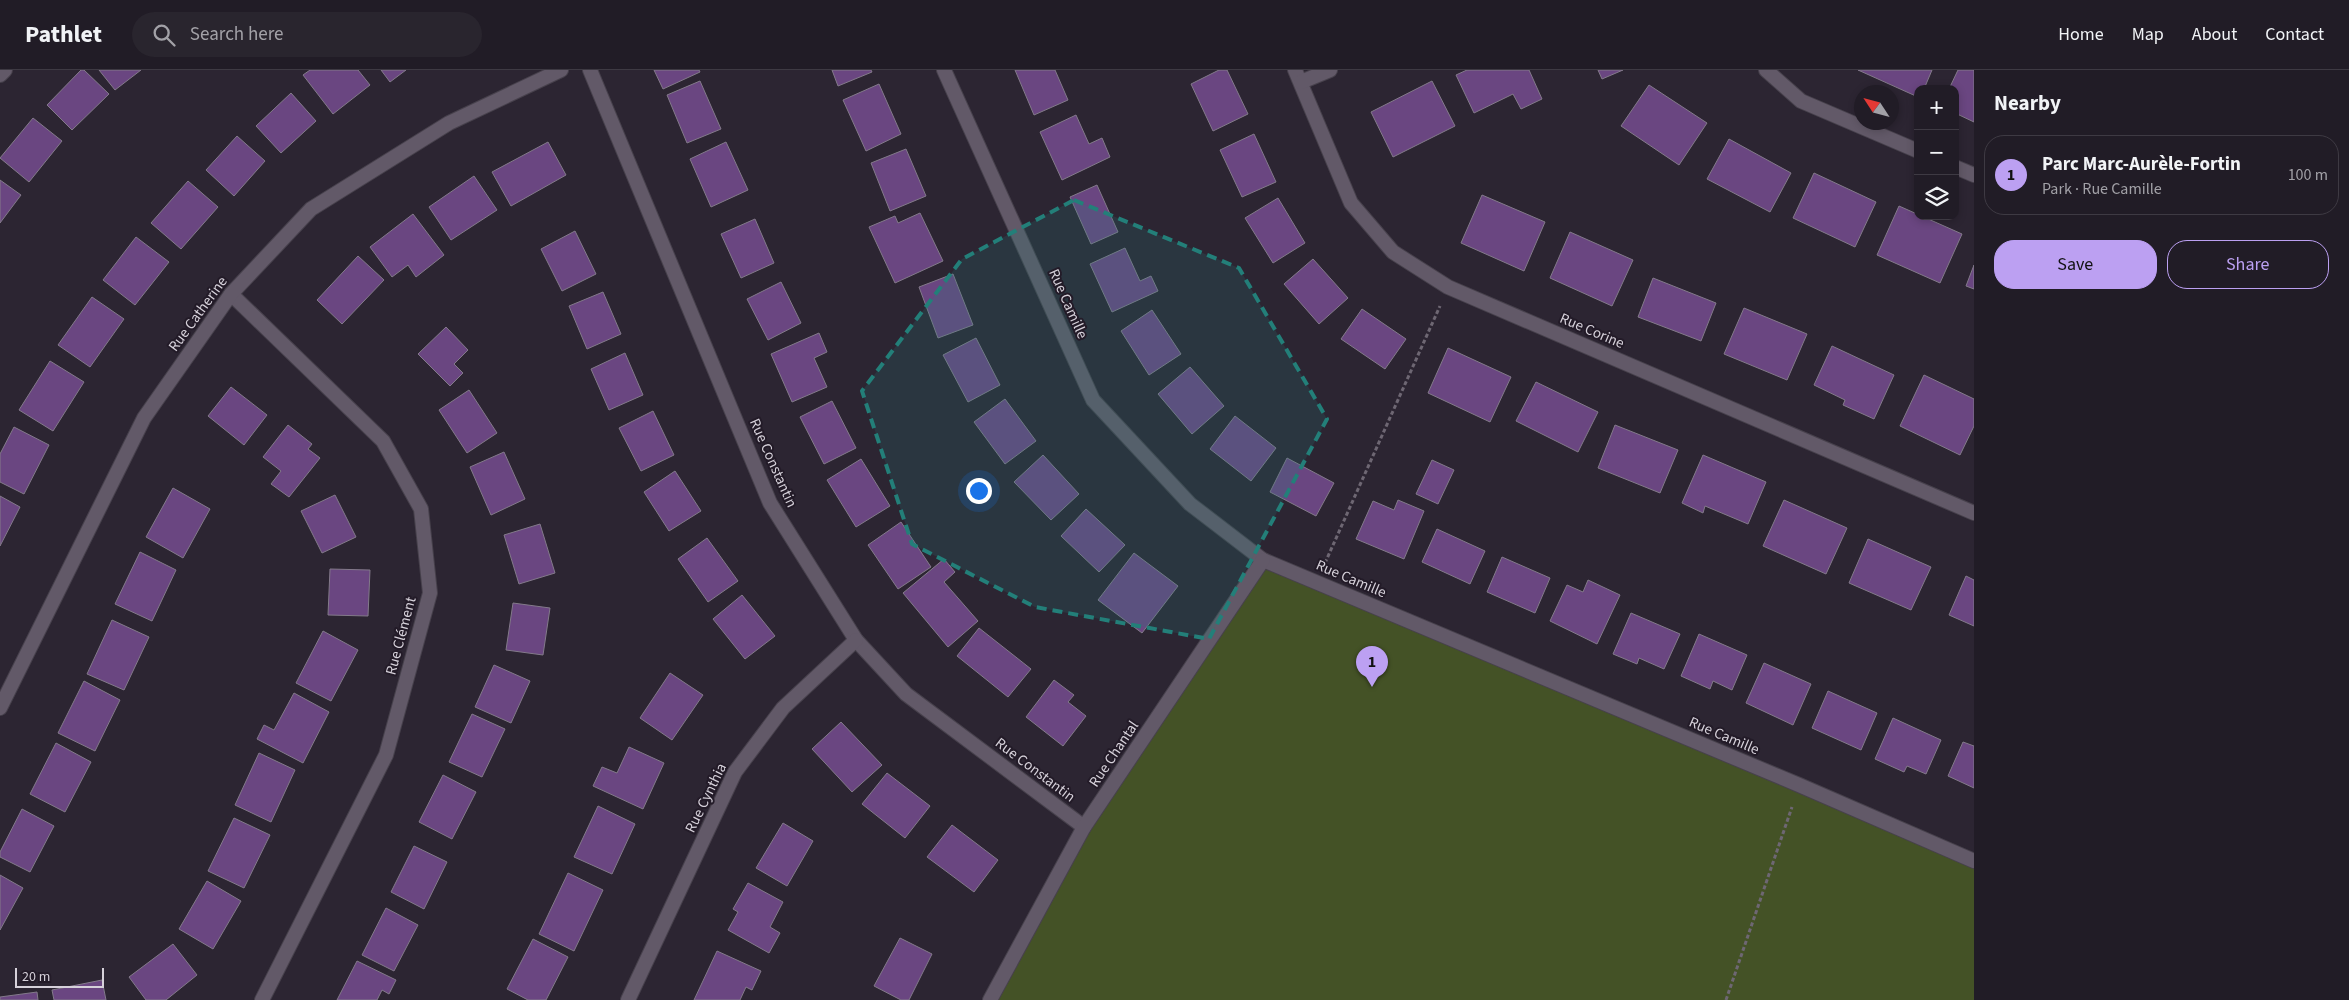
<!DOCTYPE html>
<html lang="en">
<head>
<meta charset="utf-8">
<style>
  body { margin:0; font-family:"Source Sans 3",sans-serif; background:#29252e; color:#f1f3f6 }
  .controls { position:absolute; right:15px; top:15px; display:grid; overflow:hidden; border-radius:10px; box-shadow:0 2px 8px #0003 }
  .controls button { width:45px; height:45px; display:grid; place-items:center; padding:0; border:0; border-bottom:1px solid #3e3a43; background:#211c26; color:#f1f3f6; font:25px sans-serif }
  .compass { position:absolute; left:1854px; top:15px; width:45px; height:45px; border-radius:50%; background:#211c26; box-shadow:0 2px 8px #0003; rotate:306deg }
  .scale { position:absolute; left:15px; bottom:12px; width:89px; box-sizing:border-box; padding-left:5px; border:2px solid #d6d1da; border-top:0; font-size:14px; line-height:18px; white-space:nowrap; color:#d6d1da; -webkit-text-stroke:4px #231b28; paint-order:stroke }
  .you { position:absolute; left:978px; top:420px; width:18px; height:18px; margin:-12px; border:4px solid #fff; border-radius:50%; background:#1a73e8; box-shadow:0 0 0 8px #1a73e833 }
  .badge { display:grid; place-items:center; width:32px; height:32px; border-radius:50%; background:#bca0f2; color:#111; font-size:16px; font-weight:700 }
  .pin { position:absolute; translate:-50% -41px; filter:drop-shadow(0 1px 2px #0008) }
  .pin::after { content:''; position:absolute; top:26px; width:18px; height:15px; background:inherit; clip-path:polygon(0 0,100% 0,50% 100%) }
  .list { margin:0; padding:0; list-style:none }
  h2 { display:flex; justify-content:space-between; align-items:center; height:65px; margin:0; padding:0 20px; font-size:21px }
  h2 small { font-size:16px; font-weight:400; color:#a2a1a7 }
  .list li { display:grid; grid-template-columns:32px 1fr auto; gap:15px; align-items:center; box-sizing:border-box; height:80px; margin:0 10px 10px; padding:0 10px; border:1px solid #3e3a43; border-radius:20px }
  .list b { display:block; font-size:19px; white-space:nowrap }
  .list p { margin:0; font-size:16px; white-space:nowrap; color:#a2a1a7 }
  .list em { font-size:16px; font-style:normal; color:#a2a1a7 }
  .actions { display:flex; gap:10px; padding:15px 20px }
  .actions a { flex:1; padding:11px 0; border:1px solid #bca0f2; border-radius:20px; text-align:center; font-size:18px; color:#bca0f2 }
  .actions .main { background:#bca0f2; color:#111 }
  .icon { flex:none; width:28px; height:28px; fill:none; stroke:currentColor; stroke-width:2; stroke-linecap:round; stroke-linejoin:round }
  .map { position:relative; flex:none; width:1974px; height:930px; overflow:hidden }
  header { display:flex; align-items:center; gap:30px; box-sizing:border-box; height:70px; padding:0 25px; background:#211c26; border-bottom:1px solid #3e3a43 }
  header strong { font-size:24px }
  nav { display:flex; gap:28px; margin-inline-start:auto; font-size:18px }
  .search { width:350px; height:45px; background:#29252e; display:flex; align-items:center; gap:12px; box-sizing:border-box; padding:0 18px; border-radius:28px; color:#a2a1a7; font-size:19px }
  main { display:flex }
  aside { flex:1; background:#211c26 }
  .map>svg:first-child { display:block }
  .green { fill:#445226 }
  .building { fill:#6a4681; stroke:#837a8a }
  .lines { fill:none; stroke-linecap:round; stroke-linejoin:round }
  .minor-casing { stroke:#47414c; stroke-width:16 }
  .path { stroke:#6e6773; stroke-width:3; stroke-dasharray:4 2.5; stroke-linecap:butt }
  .minor { stroke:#625968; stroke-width:14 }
  .marked { fill:#237f79; fill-opacity:0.2; stroke:#237f79; stroke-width:4; stroke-dasharray:10 6; stroke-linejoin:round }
  .labels { text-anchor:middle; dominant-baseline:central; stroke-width:4; stroke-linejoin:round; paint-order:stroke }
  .street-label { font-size:15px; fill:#d6d1da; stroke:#231b28 }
</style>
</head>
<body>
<header>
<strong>Pathlet</strong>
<div class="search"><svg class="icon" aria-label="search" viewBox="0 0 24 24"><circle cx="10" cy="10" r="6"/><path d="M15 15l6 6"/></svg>Search here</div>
<nav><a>Home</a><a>Map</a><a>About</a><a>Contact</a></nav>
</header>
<main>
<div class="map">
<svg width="1974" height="930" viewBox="0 0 1974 930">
  <rect width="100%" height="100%" fill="#2c2532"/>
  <polygon class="green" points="1263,490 1974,792 1974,930 990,930 1084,757"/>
  <g class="building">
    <polygon points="81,0 84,0 109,24 72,60 47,35"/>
    <polygon points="99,0 141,0 115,20"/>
    <polygon points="310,0 358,0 370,15 333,44 303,5"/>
    <polygon points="381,0 406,0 390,12"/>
    <polygon points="654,0 699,0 700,2 663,19"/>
    <polygon points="832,0 871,0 872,2 838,16"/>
    <polygon points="1015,0 1055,0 1068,30 1034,45"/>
    <polygon points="1219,0 1227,0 1248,44 1213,61 1191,14"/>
    <polygon points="1467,0 1529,0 1542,29 1521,39 1513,24 1474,43 1456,5"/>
    <polygon points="1598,0 1623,0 1602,9"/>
    <polygon points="1858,0 1932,0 1924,19 1918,19 1918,27"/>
    <polygon points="1958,0 1974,0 1974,52 1955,43 1955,19 1949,19"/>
    <polygon points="700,11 721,59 687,73 667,25"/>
    <polygon points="1432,11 1455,56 1393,87 1371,42"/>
    <polygon points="879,14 901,64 866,81 843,30"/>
    <polygon points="1649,15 1707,53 1679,95 1621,56"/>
    <polygon points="291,23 316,51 281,83 256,56"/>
    <polygon points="1076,45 1089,74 1102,68 1110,87 1062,110 1040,62"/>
    <polygon points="33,48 62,71 29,112 0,88"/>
    <polygon points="1254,64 1276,112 1242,127 1220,80"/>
    <polygon points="237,66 265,91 234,126 206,100"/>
    <polygon points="1729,69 1791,103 1770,142 1707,109"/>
    <polygon points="548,72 566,105 511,136 492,102"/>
    <polygon points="726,72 748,120 711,137 690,89"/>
    <polygon points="906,79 926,126 890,141 871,93"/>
    <polygon points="1814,103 1876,132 1855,177 1793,148"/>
    <polygon points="474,106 497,140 451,170 429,137"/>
    <polygon points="0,110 21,125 0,153"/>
    <polygon points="188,111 218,137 181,179 151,153"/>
    <polygon points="1097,115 1118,162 1091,174 1070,127"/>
    <polygon points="1482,125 1545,152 1524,201 1461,173"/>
    <polygon points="1278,128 1305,173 1273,193 1245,148"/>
    <polygon points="1899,136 1962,164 1940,213 1877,185"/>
    <polygon points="920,143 943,191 895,213 869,157 895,146 898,153"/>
    <polygon points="413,144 444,185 416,207 408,195 392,207 370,177"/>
    <polygon points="755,149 774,193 741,208 721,164"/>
    <polygon points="575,161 596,204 562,221 541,179"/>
    <polygon points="1570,162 1633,190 1612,236 1550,208"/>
    <polygon points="136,167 169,192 135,235 103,210"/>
    <polygon points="1125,178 1140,211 1151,206 1158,221 1112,242 1090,194"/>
    <polygon points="358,186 384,210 342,254 317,230"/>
    <polygon points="1313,189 1348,228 1319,254 1284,214"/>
    <polygon points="1974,195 1974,219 1966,216"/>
    <polygon points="953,204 973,255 938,268 919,217"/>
    <polygon points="1653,208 1716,233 1701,271 1638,247"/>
    <polygon points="781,212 801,253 768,270 747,229"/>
    <polygon points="603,222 621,264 587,279 569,236"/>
    <polygon points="92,227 124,249 90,297 58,275"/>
    <polygon points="1744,238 1807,264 1787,310 1724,284"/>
    <polygon points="1362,239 1406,269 1385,299 1341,269"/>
    <polygon points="1152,240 1181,284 1149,305 1121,261"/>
    <polygon points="446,257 468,280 454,294 463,303 450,316 418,284"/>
    <polygon points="819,263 827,282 814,288 827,317 792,332 771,284"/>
    <polygon points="976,268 1000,315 968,332 943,285"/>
    <polygon points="1832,276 1894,305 1874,349 1843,335 1845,330 1814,315"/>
    <polygon points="1448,278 1511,307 1490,352 1428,323"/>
    <polygon points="625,283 643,325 609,340 591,299"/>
    <polygon points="50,291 84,312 53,361 19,340"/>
    <polygon points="1190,297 1224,336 1192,364 1158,324"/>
    <polygon points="1924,305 1974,329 1974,356 1960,385 1900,356"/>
    <polygon points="1536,312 1598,342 1578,382 1516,351"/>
    <polygon points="231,317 267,345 244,375 208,346"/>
    <polygon points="469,320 497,363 467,383 439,340"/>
    <polygon points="1005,329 1036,371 1005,394 974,352"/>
    <polygon points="832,331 856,378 824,394 800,347"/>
    <polygon points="653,341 674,385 641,401 619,358"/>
    <polygon points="1235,346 1276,378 1251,411 1210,379"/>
    <polygon points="288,355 312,374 308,379 320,388 289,427 271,414 281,401 263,387"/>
    <polygon points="1615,355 1678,380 1660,423 1598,398"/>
    <polygon points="14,357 49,375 24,424 0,412 0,384"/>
    <polygon points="504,382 525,429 491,445 470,397"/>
    <polygon points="1043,385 1079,424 1051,450 1014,412"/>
    <polygon points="1703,385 1766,412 1748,454 1705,436 1703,443 1682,433"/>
    <polygon points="1287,388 1334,413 1316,446 1270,422"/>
    <polygon points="861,389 890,436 856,457 827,410"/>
    <polygon points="1432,390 1454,400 1438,434 1416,424"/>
    <polygon points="675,401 701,441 669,461 644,422"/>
    <polygon points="173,418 210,439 183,488 146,467"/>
    <polygon points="335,425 356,467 322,483 301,441"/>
    <polygon points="0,426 20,437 0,476"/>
    <polygon points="1398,430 1424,441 1404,489 1356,469 1373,431 1394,440"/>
    <polygon points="1784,430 1847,458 1826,504 1763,476"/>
    <polygon points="1086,439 1125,475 1099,502 1061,466"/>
    <polygon points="901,452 931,497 898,519 868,475"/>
    <polygon points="540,454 555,503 519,514 504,465"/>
    <polygon points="1437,459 1485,481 1470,514 1422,492"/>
    <polygon points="707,468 738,511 708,532 678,489"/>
    <polygon points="1868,469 1931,497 1911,540 1849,513"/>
    <polygon points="140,482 176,500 152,551 115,534"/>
    <polygon points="1134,483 1178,516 1142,563 1098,530"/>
    <polygon points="1502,487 1550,508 1535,543 1487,522"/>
    <polygon points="944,489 955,502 944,512 978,551 948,577 903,523"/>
    <polygon points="330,499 370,500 368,546 328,545"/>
    <polygon points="1966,506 1974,510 1974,556 1949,545"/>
    <polygon points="1588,510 1620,525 1597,574 1550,551 1567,515 1583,522"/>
    <polygon points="742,525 775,566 745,589 713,549"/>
    <polygon points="513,533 550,538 543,585 506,580"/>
    <polygon points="1631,543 1680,564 1664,599 1639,588 1637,594 1613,584"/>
    <polygon points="112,550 149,567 124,620 87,604"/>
    <polygon points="979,558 1031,599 1008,627 957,586"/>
    <polygon points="323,561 358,580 331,631 296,613"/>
    <polygon points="1699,564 1747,585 1732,620 1713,611 1710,619 1681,606"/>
    <polygon points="1764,593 1811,614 1793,655 1746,633"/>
    <polygon points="494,595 530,611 511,653 475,637"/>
    <polygon points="670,603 703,625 672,670 640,648"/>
    <polygon points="1054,610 1074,625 1068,632 1086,646 1063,676 1026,647"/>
    <polygon points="84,611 120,630 95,681 58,663"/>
    <polygon points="1828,621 1877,643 1861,680 1812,658"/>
    <polygon points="294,623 329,642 303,693 257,669 264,655 274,660"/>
    <polygon points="472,644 505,659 482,707 449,692"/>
    <polygon points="1893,648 1941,670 1926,704 1907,696 1904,702 1875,689"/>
    <polygon points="841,652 882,695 852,722 812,679"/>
    <polygon points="1963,672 1974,676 1974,718 1948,706"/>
    <polygon points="56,673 91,692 65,742 30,724"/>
    <polygon points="629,677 664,693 643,739 593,716 602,697 617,703"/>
    <polygon points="259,683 295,700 271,752 235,735"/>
    <polygon points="887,703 930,736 905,768 862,734"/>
    <polygon points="443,705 476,722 452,769 419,752"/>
    <polygon points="598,736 635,754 612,804 574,787"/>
    <polygon points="22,739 54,756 30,802 0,787 0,782"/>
    <polygon points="234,748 270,765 244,818 208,801"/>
    <polygon points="783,753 813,771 787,816 756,798"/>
    <polygon points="952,755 998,790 974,822 927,787"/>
    <polygon points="414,776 447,792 424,839 391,822"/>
    <polygon points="568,803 603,820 574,881 539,864"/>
    <polygon points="0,805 23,818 0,860"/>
    <polygon points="207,811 241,831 213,879 179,859"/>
    <polygon points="748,813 783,832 770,857 780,863 769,883 728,860 738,842 733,839"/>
    <polygon points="386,838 418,855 394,901 362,885"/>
    <polygon points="900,868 932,884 909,930 901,930 874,916"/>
    <polygon points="533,869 568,887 546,930 528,930 507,919"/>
    <polygon points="173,874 197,905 166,930 146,930 129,907"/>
    <polygon points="717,881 761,901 752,920 746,917 740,930 694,930"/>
    <polygon points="357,891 396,910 389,924 382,920 377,930 337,930"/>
    <polygon points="102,910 106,930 54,930 52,920"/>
    <polygon points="37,922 38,930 0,930 0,927"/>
  </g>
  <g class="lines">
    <defs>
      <g id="minor">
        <polyline points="590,0 770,433 856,570 906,624 1084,757"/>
        <polyline points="944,0 1093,330 1190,434 1263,490 1799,715 1974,791"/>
        <polyline points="1295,0 1351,133 1393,182 1448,217 1974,443"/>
        <polyline points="1766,0 1801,31 1918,81"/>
        <polyline points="0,5 5,0"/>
        <polyline points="1301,12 1330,0"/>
        <polyline points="1955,97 1974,105"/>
        <polyline points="231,224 383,371 421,439 430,523 386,685 262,930"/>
        <polyline points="0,638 144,348 231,224 311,139 449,53 561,0"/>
        <polyline points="628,930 735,702 783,638 856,570"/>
        <polyline points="990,930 1084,757 1263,490"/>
      </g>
    </defs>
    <use href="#minor" class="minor-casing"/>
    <g class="path">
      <polyline points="1325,493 1440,236"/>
      <polyline points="1726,930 1792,737"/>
    </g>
    <use href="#minor" class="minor"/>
  </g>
  <path class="marked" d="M1074 130 1239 198 1327 349 1209 569 1035 537 912 474 862 321 962 189Z"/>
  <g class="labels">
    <g class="street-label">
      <text transform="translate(1068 234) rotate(66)">Rue Camille</text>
      <text transform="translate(198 244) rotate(-54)">Rue Catherine</text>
      <text transform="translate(1592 261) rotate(23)">Rue Corine</text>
      <text transform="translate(773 393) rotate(66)">Rue Constantin</text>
      <text transform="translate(1351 509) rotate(23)">Rue Camille</text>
      <text transform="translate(401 566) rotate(-75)">Rue Clément</text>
      <text transform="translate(1724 666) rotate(23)">Rue Camille</text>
      <text transform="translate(1114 684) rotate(-56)">Rue Chantal</text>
      <text transform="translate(1035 700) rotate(37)">Rue Constantin</text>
      <text transform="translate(706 728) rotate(-64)">Rue Cynthia</text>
    </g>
  </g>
</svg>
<div class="controls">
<button>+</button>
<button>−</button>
<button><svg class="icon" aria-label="layers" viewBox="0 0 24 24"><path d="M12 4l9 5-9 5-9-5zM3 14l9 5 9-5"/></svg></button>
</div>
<svg class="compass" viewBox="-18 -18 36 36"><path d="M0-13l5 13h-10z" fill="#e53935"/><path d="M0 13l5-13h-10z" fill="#a2a1a7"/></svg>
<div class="scale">20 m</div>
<div class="you"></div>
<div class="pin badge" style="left:1372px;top:617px">1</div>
</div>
<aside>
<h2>Nearby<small></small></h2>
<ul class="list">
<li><span class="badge">1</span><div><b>Parc Marc-Aurèle-Fortin</b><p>Park · Rue Camille</p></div><em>100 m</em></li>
</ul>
<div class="actions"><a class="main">Save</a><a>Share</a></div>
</aside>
</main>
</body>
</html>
